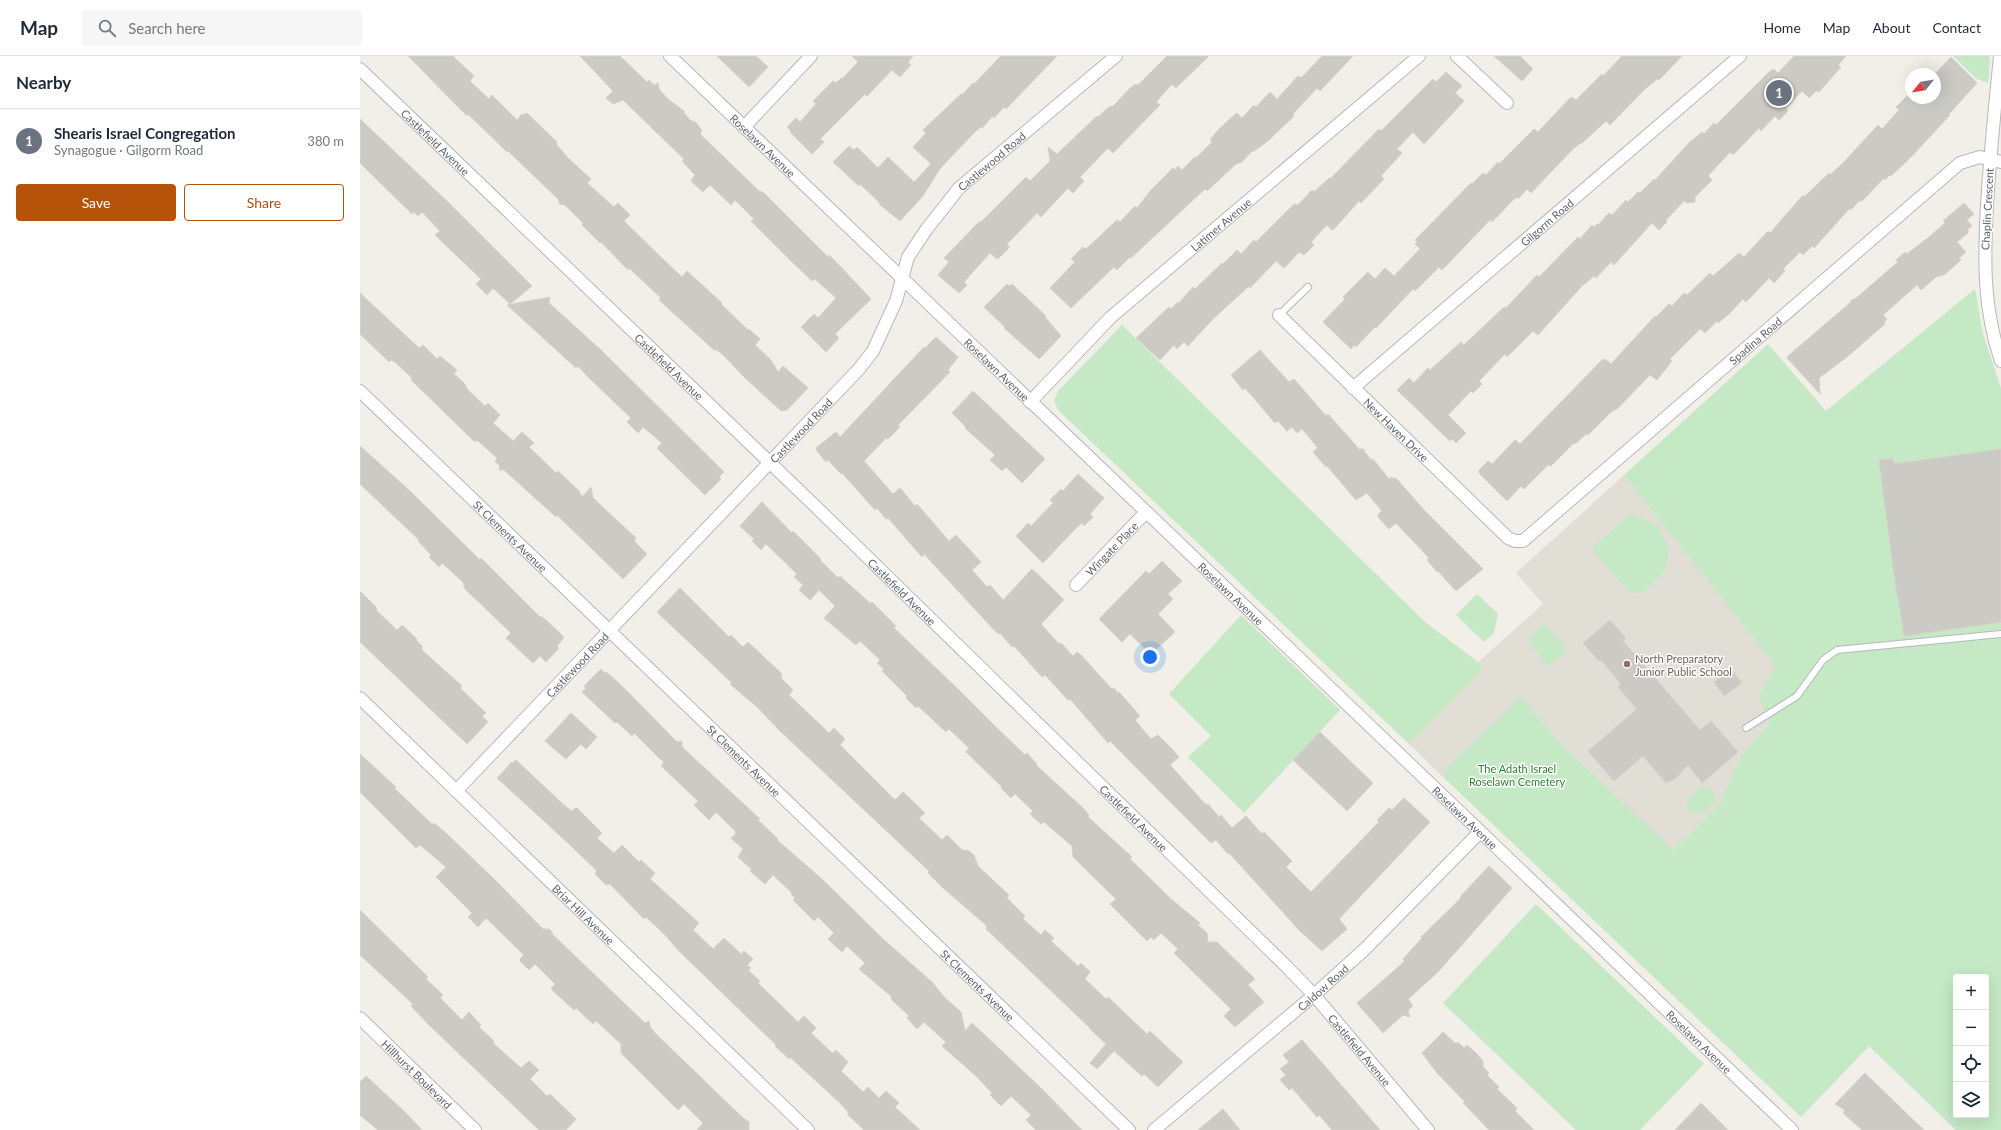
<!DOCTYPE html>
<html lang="en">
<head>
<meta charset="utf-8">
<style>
  body { margin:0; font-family:Lato,sans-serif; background:#f6f6f7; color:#1f2937 }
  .controls { position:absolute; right:12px; bottom:12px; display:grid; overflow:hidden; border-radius:4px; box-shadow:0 4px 16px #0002 }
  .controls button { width:36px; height:36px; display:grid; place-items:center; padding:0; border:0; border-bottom:1px solid #e0e1e3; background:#fff; color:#1f2937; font:20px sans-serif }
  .compass { position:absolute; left:1545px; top:12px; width:36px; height:36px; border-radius:50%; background:#fff; box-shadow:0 4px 16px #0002; rotate:240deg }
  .you { position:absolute; left:790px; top:601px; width:14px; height:14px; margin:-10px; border:3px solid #fff; border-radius:50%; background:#1a73e8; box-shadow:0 0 0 6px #1a73e833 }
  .badge { display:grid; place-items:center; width:26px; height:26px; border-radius:50%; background:#b45309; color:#fff; font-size:13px; font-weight:700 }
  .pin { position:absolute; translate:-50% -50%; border:2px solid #fff; box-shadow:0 1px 4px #0006 }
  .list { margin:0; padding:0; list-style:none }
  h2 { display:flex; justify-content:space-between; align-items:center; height:52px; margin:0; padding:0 16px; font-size:17px }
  h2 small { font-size:13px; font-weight:400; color:#747a83 }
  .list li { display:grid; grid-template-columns:26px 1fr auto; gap:12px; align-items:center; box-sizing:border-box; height:64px; padding:0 16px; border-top:1px solid #e0e1e3 }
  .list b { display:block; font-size:15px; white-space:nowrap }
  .list p { margin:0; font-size:13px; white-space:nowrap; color:#747a83 }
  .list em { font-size:13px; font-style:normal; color:#747a83 }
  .actions { display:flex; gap:8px; padding:12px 16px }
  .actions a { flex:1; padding:9px 0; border:1px solid #b45309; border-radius:4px; text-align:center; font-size:14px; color:#b45309 }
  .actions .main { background:#b45309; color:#fff }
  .icon { flex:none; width:22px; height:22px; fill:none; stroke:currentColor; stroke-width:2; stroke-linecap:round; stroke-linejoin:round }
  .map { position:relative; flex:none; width:1641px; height:1074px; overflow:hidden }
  header { display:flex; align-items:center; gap:24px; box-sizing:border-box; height:56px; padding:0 20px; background:#fff; border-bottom:1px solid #e0e1e3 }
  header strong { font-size:19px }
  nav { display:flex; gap:22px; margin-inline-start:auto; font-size:14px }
  .search { width:280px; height:36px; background:#f6f6f7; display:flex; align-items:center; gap:10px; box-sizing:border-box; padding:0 14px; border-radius:4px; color:#747a83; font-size:15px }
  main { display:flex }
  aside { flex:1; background:#fff }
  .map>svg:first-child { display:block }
  .education { fill:#e1ded6 }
  .green { fill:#c5e8c5; fill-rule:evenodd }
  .building { fill:#cccac5; stroke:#d6d1c6 }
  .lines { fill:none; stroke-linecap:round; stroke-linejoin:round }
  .lane-casing { stroke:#b5b8bc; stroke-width:8 }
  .street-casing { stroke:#b5b8bc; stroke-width:14 }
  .lane { stroke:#fff; stroke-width:6 }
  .street { stroke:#fff; stroke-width:12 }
  .education-dot { fill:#8d6e63; stroke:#fff; stroke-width:1.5 }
  .labels { text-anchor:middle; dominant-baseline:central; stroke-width:3; stroke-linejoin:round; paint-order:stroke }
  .street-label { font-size:11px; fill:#5f6368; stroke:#fff }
  .education-label { font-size:11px; fill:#785e54; stroke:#fff; text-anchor:start }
  .park-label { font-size:11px; fill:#348238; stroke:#fff }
</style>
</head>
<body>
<header>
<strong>Map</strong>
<div class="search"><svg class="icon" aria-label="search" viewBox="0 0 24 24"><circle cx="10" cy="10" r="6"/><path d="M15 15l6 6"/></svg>Search here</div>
<nav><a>Home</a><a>Map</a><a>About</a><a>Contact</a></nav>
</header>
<main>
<aside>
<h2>Nearby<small></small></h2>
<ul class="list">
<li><span class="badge" style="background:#6b7280">1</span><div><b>Shearis Israel Congregation</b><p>Synagogue · Gilgorm Road</p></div><em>380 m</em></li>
</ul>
<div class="actions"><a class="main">Save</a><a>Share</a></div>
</aside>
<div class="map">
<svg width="1641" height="1074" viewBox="0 0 1641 1074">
  <rect width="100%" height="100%" fill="#f1efe8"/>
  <polygon class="education" points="1264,419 1417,610 1398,640 1409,668 1379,703 1360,748 1312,795 1202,689 1161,641 1086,712 1083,721 1049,688 1122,614 1118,606 1183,548 1156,517"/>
  <g class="green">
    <polygon points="1593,0 1629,0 1630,6 1628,27 1617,23"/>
    <path d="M1615 233 1623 278 1641 332V1074H1596L1509 990 1441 1061 1083 721 1086 712 1161 641 1202 689 1313 794 1360 748 1379 703 1409 668 1398 640 1416 610 1264 419 1408 288 1466 355ZM1596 921H1626V1059H1596Z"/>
    <polygon points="762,269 1065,566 1118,606 1122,614 1049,688 698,354 694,344 698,335"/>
    <polygon points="1270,459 1285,463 1299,472 1309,494 1305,514 1284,536 1270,537 1233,495 1234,490"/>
    <polygon points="1117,538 1138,558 1134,577 1124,586 1096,559"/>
    <polygon points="881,559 980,654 884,757 828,701 851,680 809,638"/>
    <polygon points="1184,568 1203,588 1206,597 1188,610 1168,585"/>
    <path d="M1344 730C1352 733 1355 737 1355 746L1342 758 1331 757 1326 749 1330 741Z"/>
    <polygon points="1176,848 1344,1008 1280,1074 1216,1074 1083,947"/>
  </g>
  <g class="building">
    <polygon points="48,0 93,0 114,20 110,25 129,43 132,39 157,64 162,58 163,59 167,57 197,86 196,88 208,102 231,123 227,127 254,151 258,147 270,159 264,165 305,205 322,221 327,215 362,247 361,248 388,274 389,273 400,283 395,289 411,304 418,316 423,310 448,332 427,354 421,355 385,322 363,299 357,294 354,294 299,244 301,242 269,212 268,214 241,186 240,187 222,169 223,167 205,149 199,148 199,144 174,120 148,95 147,96 109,59 106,59"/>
    <polygon points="220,0 260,0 287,26 289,24 294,29 298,27 299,33 308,43 324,55 324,57 331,65 334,65 338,69 342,75 340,78 398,134 404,137 468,201 469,199 480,210 511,243 475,278 479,282 466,296 441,271 454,258 458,262 476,242 455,223 452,225 431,205 391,165 394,163 375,144 371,149 350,129 343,136 331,125 335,119 322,105 324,103 263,44 253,48 246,42 253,35"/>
    <polygon points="357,0 396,0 408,11 389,31"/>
    <polygon points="492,0 553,0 548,6 551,9 540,21 532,14 507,40 505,38 460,83 464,86 452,98 430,76 431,75 427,71 436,62 440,66 456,48 453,45 473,25 476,27 481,22 482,23 498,6"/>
    <polygon points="641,0 697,0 646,53 644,51 634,62 633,60 622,72 621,71 616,75 588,104 579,114 563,140 540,165 519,148 520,147 500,128 499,130 473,106 489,90 494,94 497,91 518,112 528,101 554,126 571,108 553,91 566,77 563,74 601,38 602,39 613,27 614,28"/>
    <polygon points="807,0 849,0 816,32 812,28 796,46 800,49 753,97 748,92 720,121 724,125 713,137 708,132 681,161 677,157 647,188 649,190 648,193 639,202 637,203 630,197 604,226 607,229 599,237 578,219 589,206 584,202 618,167 623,164 666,121 670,125 690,105 688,91 697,98 737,60 738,61 750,50 752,51 757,46 770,32 776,28 778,29"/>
    <polygon points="962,0 993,0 960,35 957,32 933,58 934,60 909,84 893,96 892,95 882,106 876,108 847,135 845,133 771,202 770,201 757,214 754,211 711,252 690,232 715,206 711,203 723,191 726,193 757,164 760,166 775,150 777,152 791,134 813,112 815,114 818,110 822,114 835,101 836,102 852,86 850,84 858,74 872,61 877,57 882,62 894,49 896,51 910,36 917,43 938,20 941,22"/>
    <polygon points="1134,0 1160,0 1173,13 1162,25"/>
    <polygon points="1262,0 1322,0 1299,24 1297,23 1284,34 1250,69 1246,65 1221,88 1220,87 1212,94 1171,137 1167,133 1159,142 1155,142 1132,166 1131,163 1082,214 1079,211 1055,235 1053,233 1016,272 1015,271 996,291 994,289 991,293 963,266 985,243 983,241 1008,216 1015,223 1025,212 1034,220 1060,193 1055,188 1057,186 1055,184 1111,127 1112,128 1123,117 1126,119 1138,106 1139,108 1174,73 1178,76 1211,41 1216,44 1242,18 1243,20"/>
    <polygon points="1434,0 1486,0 1478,9 1481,11 1459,36 1456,35 1449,42 1442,35 1426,52 1428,55 1419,64 1415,60 1401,75 1399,72 1373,99 1370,96 1348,120 1352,124 1335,141 1335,146 1326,147 1324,145 1306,164 1307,166 1299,174 1292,167 1254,209 1251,206 1236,222 1234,220 1222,230 1178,279 1173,275 1147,301 1145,298 1119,325 1122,328 1113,337 1111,335 1088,359 1106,377 1096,387 1092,383 1090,385 1037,334 1049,322 1054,327 1068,312 1070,314 1101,286 1104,289 1144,251 1146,252 1177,219 1179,221 1218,181 1220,183 1232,169 1234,171 1237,168 1238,169 1249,157 1252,159 1266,144 1268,146 1278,136 1280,137 1294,123 1295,124 1329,87 1342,76 1344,78 1354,67 1356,69 1410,15 1414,13 1418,17"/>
    <polygon points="1591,1 1617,27 1589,58 1590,59 1551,101 1531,120 1530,119 1525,124 1524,122 1502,145 1499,145 1491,154 1490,152 1454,192 1452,190 1443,199 1440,196 1423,213 1425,215 1414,227 1409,222 1386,246 1383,243 1370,257 1358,267 1357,265 1345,277 1340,273 1310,303 1312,305 1297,324 1290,319 1257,353 1252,355 1228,379 1226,378 1215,388 1214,387 1191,410 1188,409 1164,433 1161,430 1147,445 1119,417 1119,414 1128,405 1132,408 1155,384 1160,388 1241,305 1245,303 1251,308 1295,260 1296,261 1309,248 1312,250 1324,237 1327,239 1350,217 1353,220 1379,197 1384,201 1408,175 1410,177 1443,139 1444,141 1469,117 1470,119 1483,107 1518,69 1522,73 1539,54 1536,51 1551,36 1551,42 1575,42 1575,18"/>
    <polygon points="1086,16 1102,30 1095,37 1104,45 1064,88 1053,76 1037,93 1042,97 1021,120 1024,123 1001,147 999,145 974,173 972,174 967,169 951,186 954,189 944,199 939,196 924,212 916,205 890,232 889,230 852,264 828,290 824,286 817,293 814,289 800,304 776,282 809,251 811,253 818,246 819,247 833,231 835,233 862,207 863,208 877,194 881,198 894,184 896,186 934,148 938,149 952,134 954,136 969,122 970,123 1019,73 1021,75 1073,23 1076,26"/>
    <polygon points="0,63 87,145 172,230 150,248 133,232 127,239 116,228 121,223 75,179 80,175 62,156 58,160 54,156 52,158 0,107"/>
    <polygon points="1604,147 1614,158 1607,164 1612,170 1607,174 1609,176 1597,186 1606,196 1599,202 1601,204 1584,219 1576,221 1561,234 1557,229 1523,259 1527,263 1524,266 1525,268 1487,301 1459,322 1460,338 1427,302 1428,300 1491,246 1491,244 1495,243 1538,206 1536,204 1545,196 1547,198 1569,181 1585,167 1583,165"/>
    <polygon points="647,228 650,230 652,228 686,260 685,261 701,280 679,303 644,272 645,271 624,251"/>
    <polygon points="0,237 59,292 63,289 77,303 80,300 97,314 94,318 105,328 107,333 125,350 128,347 140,359 133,367 153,385 162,376 174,387 169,391 196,417 198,415 219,435 222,441 231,431 233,442 276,482 274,485 287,498 263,523 197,459 196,461 144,414 139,414 140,410 135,405 137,402 117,384 115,386 51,324 52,322 35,306 31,304 29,306 0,278"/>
    <polygon points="190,241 189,247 241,294 364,416 359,421 361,423 345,439 297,392 302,387 283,371 278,377 267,366 271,362 227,320 218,310 216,312 147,249"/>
    <polygon points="576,281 598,301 588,314 590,316 538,369 540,371 528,383 526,382 504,405 533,438 540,432 555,450 557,448 589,485 596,479 621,506 612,514 627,531 630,529 643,544 672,513 686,526 704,544 681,568 699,588 701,587 713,600 717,596 720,598 752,633 754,632 758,637 759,636 780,660 775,664 791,683 798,679 810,691 819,701 810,709 846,749 848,748 859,761 861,759 872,772 886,760 902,778 904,776 932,805 926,811 951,836 1019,766 1017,764 1029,752 1032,754 1044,742 1070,766 979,863 987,873 962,895 939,874 870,798 867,797 856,784 851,787 750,685 748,687 710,643 708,644 685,619 682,621 654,590 652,591 640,577 639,578 635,575 564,498 562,501 528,462 526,463 517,452 515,454 482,417 481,418 468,404 466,406 457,395 456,392 476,376 480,381 564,291 565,292"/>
    <polygon points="900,294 929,326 934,323 966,360 968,358 1000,394 1002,392 1011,404 1013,403 1029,423 1032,421 1034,423 1036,422 1064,454 1123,513 1096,535 1078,515 1077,516 1067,504 1069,502 1036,467 1029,473 1018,461 1018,458 1022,455 1007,437 996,444 967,410 966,411 953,396 958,392 942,373 937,377 932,371 927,375 918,365 915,367 885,332 883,334 871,319"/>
    <polygon points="613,335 685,403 662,427 646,411 642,415 630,404 635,399 605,372 606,371 592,357"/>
    <polygon points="0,390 50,435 120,504 121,502 180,561 181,560 187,565 203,580 203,583 197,590 199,592 186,606 180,600 173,607 146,582 151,577 105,533 103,526 82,507 79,511 69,501 71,499 58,485 59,484 0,428"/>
    <polygon points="1641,393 1641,566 1544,580 1538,539 1537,540 1519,404 1533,403 1534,408"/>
    <polygon points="718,418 744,442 730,458 733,461 724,470 722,467 716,472 683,507 656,480 668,467 671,470 693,447 690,444 701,433 703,435"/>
    <polygon points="402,446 432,477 433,475 461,503 460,504 478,522 480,520 510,547 512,546 536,570 534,572 600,635 633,668 665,699 667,697 677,708 676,709 723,752 729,759 728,761 772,801 770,803 811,843 840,867 838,869 847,877 848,886 857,886 895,923 888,929 904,946 875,971 864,960 871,953 814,897 818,893 801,877 794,884 791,881 787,885 750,848 756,843 713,801 712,790 684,766 681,768 670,758 673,755 655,738 651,742 641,732 642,731 606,696 609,692 589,673 586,676 558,650 556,652 546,642 547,640 522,615 524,613 517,607 520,604 500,585 496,589 464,562 475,550 459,534 450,544 439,534 443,529 434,521 437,518 406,488 401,494 392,485 394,483 380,470"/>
    <polygon points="802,505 822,525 808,538 813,543 798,558 815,576 791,598 770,578 762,586 739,563 786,515 789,518"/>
    <polygon points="320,532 369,581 371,579 383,591 388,586 421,617 422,621 421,622 433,634 429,639 469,677 474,672 485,683 480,689 535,744 543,736 565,757 559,762 582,784 587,779 602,794 609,795 614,799 618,810 649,839 647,842 665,860 663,863 681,879 685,874 694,882 691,885 718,910 721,907 730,916 725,923 746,943 748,941 787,978 790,975 823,1006 798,1031 784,1018 782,1020 754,995 737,1013 730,1007 746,988 729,972 730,972 626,873 627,870 582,831 568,817 569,815 419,674 397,651 370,628 372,627 297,556"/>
    <polygon points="0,535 17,552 16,554 37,574 42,569 57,583 56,584 62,590 62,594 102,630 100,632 126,657 122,660 128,666 107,688 0,586"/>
    <polygon points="1250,564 1266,582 1263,585 1340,674 1351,665 1378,696 1342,727 1328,709 1315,723 1306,727 1283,700 1254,725 1228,695 1277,653 1258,631 1261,628 1241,604 1239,605 1223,587"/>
    <polygon points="241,613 245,617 246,616 260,628 317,686 322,685 322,691 400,763 398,764 418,783 417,784 462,823 523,883 572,926 585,942 601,956 605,975 612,967 680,1031 722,1074 676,1074 666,1064 671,1059 651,1040 641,1050 630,1039 632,1037 617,1021 582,990 586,986 564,966 557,973 547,962 549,960 531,943 532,941 499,913 505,907 487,890 482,896 468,883 474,877 458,861 454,865 433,844 435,842 431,838 432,837 413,819 405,828 390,815 392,814 378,801 383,793 371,782 376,778 375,775 356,756 349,764 334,749 338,745 301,710 304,706 299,702 274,677 272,680 257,666 255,667 222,636 226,632 224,630"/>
    <polygon points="1371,613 1382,627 1364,640 1354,626"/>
    <polygon points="211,657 237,681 226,693 221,688 206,703 185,685"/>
    <polygon points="960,676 1013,727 987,755 933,704"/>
    <polygon points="0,698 36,731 34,732 73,769 74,767 86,777 134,823 183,873 189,873 192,876 192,878 285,967 289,965 290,971 297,979 383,1062 389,1066 389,1074 337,1074 343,1067 324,1048 318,1054 261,997 261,988 236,965 233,968 216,952 214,954 191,933 195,928 175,908 169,914 159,904 164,899 126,862 118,871 108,861 112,857 76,821 86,811 60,789 56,792 0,736"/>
    <polygon points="156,704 205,750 212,755 216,751 242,777 237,782 254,797 262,789 279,806 281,804 295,817 290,823 339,867 333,874 353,893 364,882 381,898 384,895 393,903 387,909 391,912 388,914 400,925 398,927 438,966 444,960 456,972 451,977 471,996 473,997 476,994 488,1006 481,1015 503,1036 508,1031 519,1042 526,1035 539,1047 535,1051 560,1074 504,1074 487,1058 489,1057 481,1048 430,1001 429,1003 415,990 416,989 320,896 304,878 286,861 284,863 250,828 246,829 235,818 237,815 209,788 137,722 152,706 153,707"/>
    <polygon points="1129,810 1152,832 1078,916 1048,943 1053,950 1048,954 1050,961 1043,959 1023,977 997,947 1045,905 1043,903 1062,882 1061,881 1101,842 1100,841"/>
    <polygon points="0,854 68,921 66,923 83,939 80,942 102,964 109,956 121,969 119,971 134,985 133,987 161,1012 169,1005 179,1014 170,1023 187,1040 190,1038 216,1063 206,1074 179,1074 67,967 51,950 53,948 0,899"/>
    <polygon points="1083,976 1096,988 1098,986 1104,992 1107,989 1116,997 1123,1005 1123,1011 1129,1017 1127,1019 1139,1031 1137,1033 1155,1050 1157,1053 1155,1055 1174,1074 1129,1074 1103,1047 1105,1046 1077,1017 1062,997"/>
    <polygon points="942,984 964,1009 1020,1074 972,1074 959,1059 957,1061 932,1032 929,1034 920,1024 926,1019 920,1013 929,1006 923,999"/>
    <polygon points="1505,1017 1543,1054 1564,1074 1502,1074 1483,1057 1485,1054 1475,1048"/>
    <polygon points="6,1020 46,1057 62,1074 18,1074 0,1059 0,1026"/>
    <polygon points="1341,1047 1368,1074 1315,1074"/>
    <polygon points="863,1053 880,1074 838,1074"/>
  </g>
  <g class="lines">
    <defs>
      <g id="lane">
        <polyline points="919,259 948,231"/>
        <polyline points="1386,672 1437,640 1463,604 1477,594 1641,578"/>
      </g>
      <g id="street">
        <path id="s1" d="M310 0 1432 1074"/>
        <polyline points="1097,0 1147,47"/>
        <path d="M1640 0C1635 50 1630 99 1627 149 1624 204 1623 252 1641 305"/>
        <path id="s2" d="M0 13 453 448 925 909 954 939 1068 1074"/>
        <polyline points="384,71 451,0"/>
        <path id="s3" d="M919 259 1148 482 1155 485H1163L1600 107 1620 101 1641 106"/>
        <path id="s4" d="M993 332 1380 0"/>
        <path id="s5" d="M0 335 769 1074"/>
        <path id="s6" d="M670 346 751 261 1059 0"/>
        <path id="s7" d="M716 529 786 456"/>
        <path id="s8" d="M0 642 448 1074"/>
        <path id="s9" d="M96 735 499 313 513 295 536 245 548 201 566 174 599 132 756 0"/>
        <path id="s10" d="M0 962 115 1074"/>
        <path id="s11" d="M794 1074 954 939 1005 893 1120 776"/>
      </g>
    </defs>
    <use href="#lane" class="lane-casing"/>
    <use href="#street" class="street-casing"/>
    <use href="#lane" class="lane"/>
    <use href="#street" class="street"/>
  </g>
  <circle class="education-dot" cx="1267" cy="608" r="4"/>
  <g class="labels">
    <g class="street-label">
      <text stroke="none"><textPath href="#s2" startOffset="105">Castlefield Avenue</textPath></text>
      <text stroke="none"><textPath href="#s1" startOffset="129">Roselawn Avenue</textPath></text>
      <text stroke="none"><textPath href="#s9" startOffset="835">Castlewood Road</textPath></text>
      <text transform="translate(1627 153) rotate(-87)">Chaplin Crescent</text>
      <text stroke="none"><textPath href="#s4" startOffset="255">Gilgorm Road</textPath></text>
      <text stroke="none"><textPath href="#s6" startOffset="261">Latimer Avenue</textPath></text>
      <text stroke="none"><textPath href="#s3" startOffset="642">Spadina Road</textPath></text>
      <text stroke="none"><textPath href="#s2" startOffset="429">Castlefield Avenue</textPath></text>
      <text stroke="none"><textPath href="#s1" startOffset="453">Roselawn Avenue</textPath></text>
      <text stroke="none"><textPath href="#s9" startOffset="499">Castlewood Road</textPath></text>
      <text stroke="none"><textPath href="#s3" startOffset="164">New Haven Drive</textPath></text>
      <text stroke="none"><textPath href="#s5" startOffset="209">St Clements Avenue</textPath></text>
      <text stroke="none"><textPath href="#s7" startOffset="51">Wingate Place</textPath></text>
      <text stroke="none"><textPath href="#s2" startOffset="753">Castlefield Avenue</textPath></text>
      <text stroke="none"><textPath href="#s1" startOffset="777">Roselawn Avenue</textPath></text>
      <text stroke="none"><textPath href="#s9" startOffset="175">Castlewood Road</textPath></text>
      <text stroke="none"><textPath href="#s5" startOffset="533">St Clements Avenue</textPath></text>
      <text stroke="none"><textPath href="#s1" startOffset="1101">Roselawn Avenue</textPath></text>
      <text stroke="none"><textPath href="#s2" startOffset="1077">Castlefield Avenue</textPath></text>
      <text stroke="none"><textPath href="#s8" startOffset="311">Briar Hill Avenue</textPath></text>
      <text stroke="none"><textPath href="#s5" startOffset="857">St Clements Avenue</textPath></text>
      <text stroke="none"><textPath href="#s11" startOffset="221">Caldow Road</textPath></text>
      <text stroke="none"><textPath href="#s1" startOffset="1425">Roselawn Avenue</textPath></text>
      <text stroke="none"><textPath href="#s2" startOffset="1401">Castlefield Avenue</textPath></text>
      <text stroke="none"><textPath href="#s10" startOffset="80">Hillhurst Boulevard</textPath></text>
    </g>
    <g class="education-label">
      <text x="1275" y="602">North Preparatory<tspan x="1275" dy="13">Junior Public School</tspan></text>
    </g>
    <g class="park-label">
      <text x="1157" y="712">The Adath Israel<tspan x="1157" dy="13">Roselawn Cemetery</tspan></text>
    </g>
  </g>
</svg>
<div class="controls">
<button>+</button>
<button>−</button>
<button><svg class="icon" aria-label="locate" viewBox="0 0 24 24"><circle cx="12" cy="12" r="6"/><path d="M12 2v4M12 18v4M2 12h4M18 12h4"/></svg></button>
<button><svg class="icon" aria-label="layers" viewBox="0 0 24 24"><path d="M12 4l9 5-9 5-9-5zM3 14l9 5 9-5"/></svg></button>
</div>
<svg class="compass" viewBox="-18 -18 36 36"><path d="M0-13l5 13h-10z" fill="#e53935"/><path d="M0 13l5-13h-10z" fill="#747a83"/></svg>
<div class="you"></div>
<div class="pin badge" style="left:1419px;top:37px;background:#6b7280">1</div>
</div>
</main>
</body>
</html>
